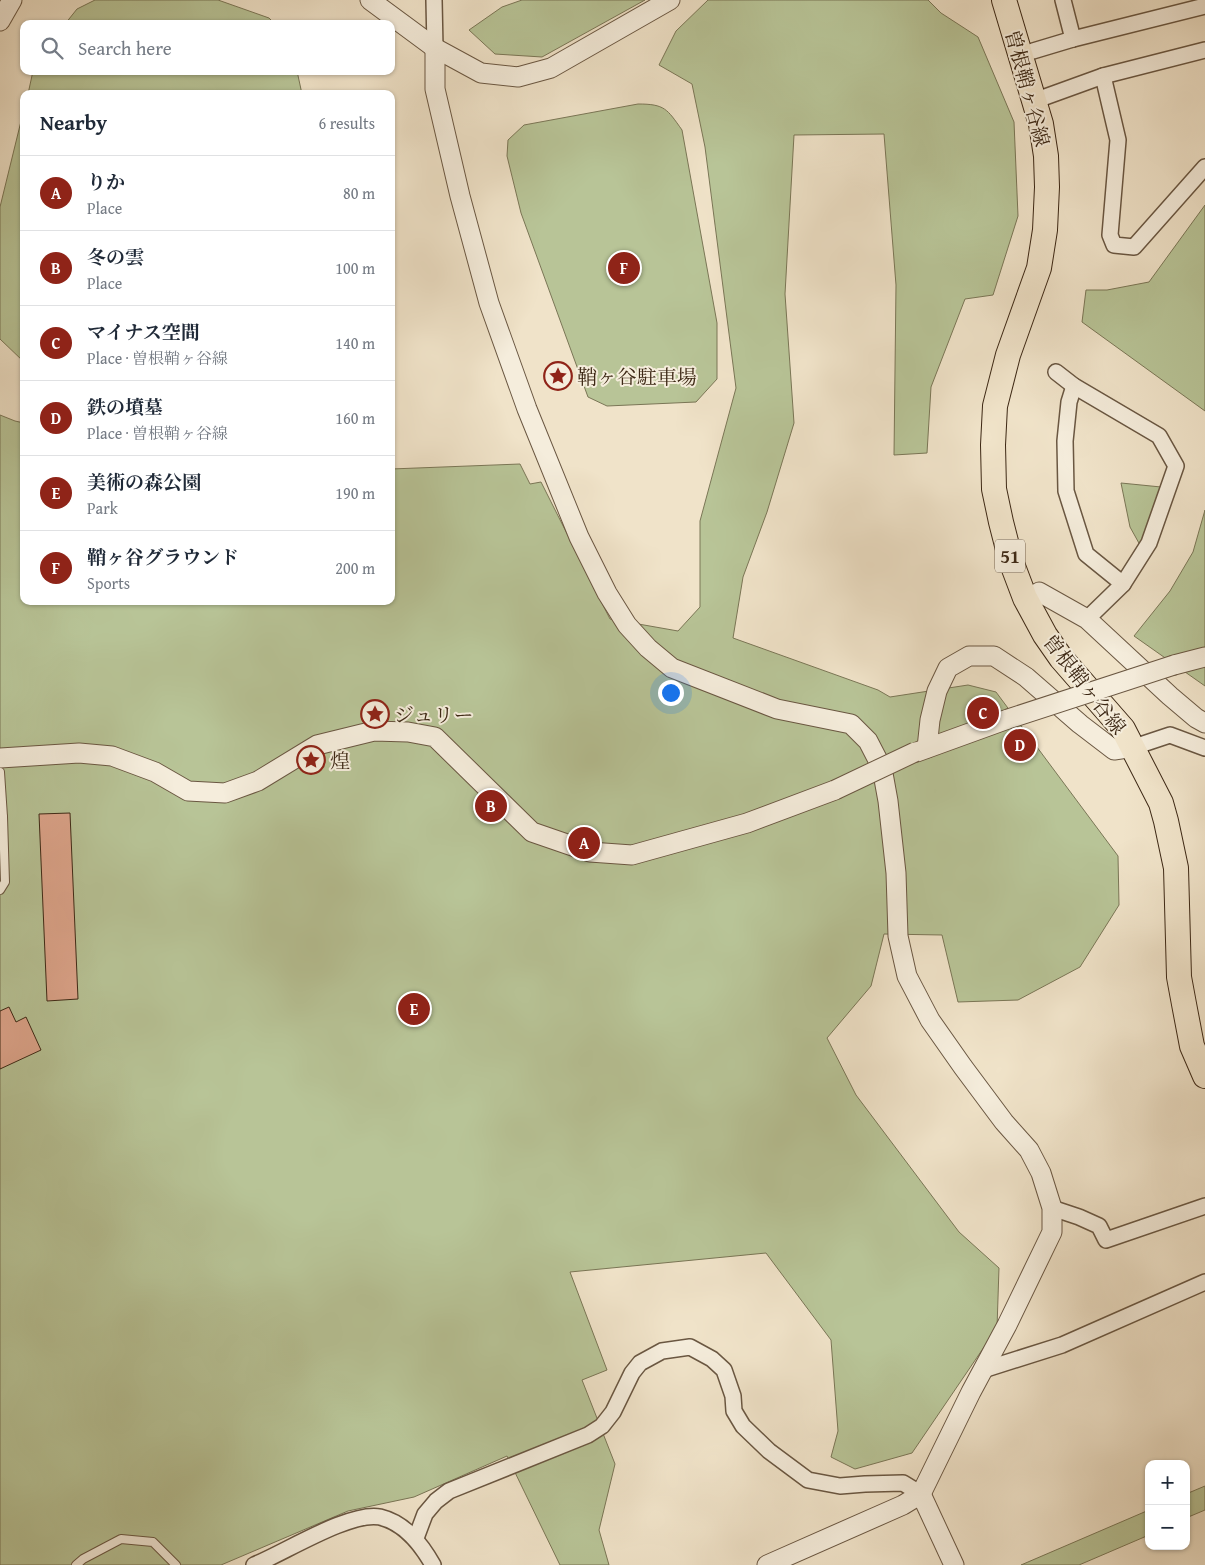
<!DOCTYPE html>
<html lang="en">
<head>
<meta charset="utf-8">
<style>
  body { margin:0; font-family:"Gentium Book Plus","Noto Serif JP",serif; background:#f6f6f7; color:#1f2937 }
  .controls { position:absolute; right:15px; bottom:15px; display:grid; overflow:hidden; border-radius:10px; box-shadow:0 1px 4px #0004 }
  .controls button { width:45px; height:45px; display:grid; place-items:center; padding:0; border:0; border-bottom:1px solid #e0e1e3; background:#fff; color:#1f2937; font:25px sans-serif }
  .you { position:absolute; left:670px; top:692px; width:18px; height:18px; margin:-12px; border:4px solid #fff; border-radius:50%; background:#1a73e8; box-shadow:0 0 0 8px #1a73e833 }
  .badge { display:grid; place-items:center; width:32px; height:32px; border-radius:50%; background:#8f2418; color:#fff; font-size:16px; font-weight:700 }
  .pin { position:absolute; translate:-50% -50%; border:2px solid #fff; box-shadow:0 1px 5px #0006 }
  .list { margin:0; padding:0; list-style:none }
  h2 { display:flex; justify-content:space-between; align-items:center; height:65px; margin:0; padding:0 20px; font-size:21px }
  h2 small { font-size:16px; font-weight:400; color:#747a83 }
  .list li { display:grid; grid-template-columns:32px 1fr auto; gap:15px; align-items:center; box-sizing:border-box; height:75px; padding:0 20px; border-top:1px solid #e0e1e3 }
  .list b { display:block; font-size:19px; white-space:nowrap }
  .list p { margin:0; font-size:16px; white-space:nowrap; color:#747a83 }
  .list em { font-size:16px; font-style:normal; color:#747a83 }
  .icon { flex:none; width:28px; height:28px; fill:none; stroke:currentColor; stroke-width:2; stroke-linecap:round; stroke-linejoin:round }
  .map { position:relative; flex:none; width:1205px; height:1565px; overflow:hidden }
  .search { position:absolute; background:#fff; box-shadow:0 1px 4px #0004; left:20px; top:20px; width:375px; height:55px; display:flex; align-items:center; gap:12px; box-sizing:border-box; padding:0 18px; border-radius:10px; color:#747a83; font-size:19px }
  .panel { position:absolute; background:#fff; box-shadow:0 1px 4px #0004; left:20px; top:90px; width:375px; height:515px; border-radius:10px }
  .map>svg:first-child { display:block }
  .green { fill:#b8c497; stroke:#7a7656 }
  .building { fill:#dea58c; stroke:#3d2815 }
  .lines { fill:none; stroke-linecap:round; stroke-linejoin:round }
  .service-casing { stroke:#6a5742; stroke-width:10 }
  .minor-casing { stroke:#6a5742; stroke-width:18 }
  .tertiary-casing { stroke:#6a5742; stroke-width:21 }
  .primary-casing { stroke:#3d2815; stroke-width:26 }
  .service { stroke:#f5eddc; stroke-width:8 }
  .minor { stroke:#f5eddc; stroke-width:15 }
  .tertiary { stroke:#f5eddc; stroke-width:19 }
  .primary { stroke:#f0e3c9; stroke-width:24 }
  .tertiary-bridge-casing { stroke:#6a5742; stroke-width:21; stroke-linecap:butt }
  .tertiary-bridge { stroke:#f5eddc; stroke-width:19 }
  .labels { text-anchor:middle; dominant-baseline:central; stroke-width:4; stroke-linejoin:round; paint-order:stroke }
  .shield { fill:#f5eddc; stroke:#746351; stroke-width:1 }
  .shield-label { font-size:19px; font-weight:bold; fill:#3d2815 }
  .street-label { font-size:20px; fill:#3d2815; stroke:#f5eddc }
  .poi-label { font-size:20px; fill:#3d2815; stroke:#f5eddc; text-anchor:start }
</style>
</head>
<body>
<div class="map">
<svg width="1205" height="1565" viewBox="0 0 1205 1565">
  <rect width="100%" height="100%" fill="#f0e3c9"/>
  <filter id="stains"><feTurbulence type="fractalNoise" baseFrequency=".004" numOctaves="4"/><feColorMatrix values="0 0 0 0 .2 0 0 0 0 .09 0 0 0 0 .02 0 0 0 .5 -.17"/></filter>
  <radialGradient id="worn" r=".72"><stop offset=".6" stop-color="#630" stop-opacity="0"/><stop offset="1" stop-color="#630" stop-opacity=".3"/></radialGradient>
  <g class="green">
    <polygon points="95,0 218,0 269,18 275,24 65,24 77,9"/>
    <polygon points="522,0 645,0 542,57 495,54 469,30 502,7"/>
    <polygon points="708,0 928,0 941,13 978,37 1014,122 1018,216 993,295 965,299 931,387 927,453 894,455 896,285 884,134 794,135 785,294 794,423 767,512 743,577 733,638 878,690 890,697 968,685 996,692 1118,856 1119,905 1080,967 1018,1000 958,1002 942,935 884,934 871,986 827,1038 856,1095 959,1232 999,1268 997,1328 912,1453 855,1469 831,1457 838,1431 831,1340 766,1253 570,1272 607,1370 582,1380 615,1464 599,1530 609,1565 560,1565 507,1456 414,1497 348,1511 221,1565 0,1565 0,415 15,421 24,423 24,601 391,601 391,469 520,464 530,484 541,482 610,619 678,631 700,607 700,521 736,388 705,147 692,84 659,65 676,31"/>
    <polygon points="33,71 297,71 302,94 28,94"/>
    <path d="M638 104C665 104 667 109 682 130L717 323V379L696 402 607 406 588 397 521 213 507 156 508 140 524 125Z"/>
    <polygon points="24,109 24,362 0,339 0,207"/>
    <polygon points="1205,205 1205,411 1082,322 1086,290 1107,290 1149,282"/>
    <polygon points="1121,483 1161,487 1140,545 1130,527"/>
    <polygon points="1205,510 1205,686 1134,636 1170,591 1193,552"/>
    <polygon points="1205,1486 1205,1510 1186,1518 1186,1494"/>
    <polygon points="1149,1510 1149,1535 1079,1565 1021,1565"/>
  </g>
  <g class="building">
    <polygon points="70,813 78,999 47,1001 39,814"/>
    <polygon points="9,1007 16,1022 26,1017 41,1050 0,1069 0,1011"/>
  </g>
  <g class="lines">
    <defs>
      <g id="service">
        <polyline points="0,772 3,817 0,817"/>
        <polyline points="0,890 5,882 3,817"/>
        <polyline points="76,1565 83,1559 121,1539 153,1542 176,1565"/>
      </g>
      <g id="minor">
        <polyline points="434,0 435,48"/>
        <polyline points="1063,0 1073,39"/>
        <polyline points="1205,50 1103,76 1118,140 1110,235 1114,245 1134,247 1205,167"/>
        <polyline points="1033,51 1073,39 1205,6"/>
        <polyline points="1045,97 1103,76"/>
        <polyline points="1056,372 1074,386 1159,436 1176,466 1149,543 1123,584 1087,619"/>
        <polyline points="1074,386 1069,402 1065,441 1066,491 1086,554 1123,584"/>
        <polyline points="1134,747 1170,735 1205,748"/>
        <polyline points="1052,1208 1079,1217 1099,1226 1106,1240 1205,1206"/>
        <polyline points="983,1370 1062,1345 1205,1282"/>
        <polyline points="416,1538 425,1514 436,1501 449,1491 588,1435 602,1426 613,1412 632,1373 640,1363 662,1351 690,1347 712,1359 724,1370 733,1396 734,1411 743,1426 769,1451 808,1480 840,1486 865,1484 903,1483 921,1494"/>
        <path d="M254 1565C284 1553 350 1511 380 1517 405 1523 421 1544 433 1565"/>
      </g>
      <g id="tertiary">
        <polyline points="370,0 435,48 481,73 518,77 551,68 670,0"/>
        <polyline points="0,21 12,0"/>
        <polyline points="435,48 435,89 460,196 489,303 527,409 579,537 607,593 627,625 648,648 672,668 777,709 851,724 868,741 882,768 888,801 896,873 898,936 907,976 930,1020 963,1067 1004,1122 1029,1150 1041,1173 1052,1208 1052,1232 1007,1325 971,1392 921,1494 903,1505 767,1565"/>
        <polyline points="1039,592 1087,619 1170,696 1196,718 1205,723"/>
        <polyline points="1174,665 1205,657"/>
        <polyline points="927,748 930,720 937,691 948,668 969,656 994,656 1026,677 1080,724 1114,750 1134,747"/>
        <polyline points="917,752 1008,719"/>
        <polyline points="0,758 79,753 112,756 155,772 188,791 225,793 258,781 317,745 374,731 408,732 435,737 532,832 590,852 632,855 747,823 835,790"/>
        <polyline points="921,1494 954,1565"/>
      </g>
      <polyline id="primary" points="1004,0 1041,124 1046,156 1047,187 1045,230 1039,268 1008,355 995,406 993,445 994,489 1001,522 1011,561 1025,598 1045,635 1061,658 1123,729 1161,803 1166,821 1176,868 1179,977 1184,1004 1192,1046 1205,1076"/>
    </defs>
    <use href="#service" class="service-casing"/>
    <use href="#minor" class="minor-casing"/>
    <use href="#tertiary" class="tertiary-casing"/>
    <use href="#primary" class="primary-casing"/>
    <use href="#service" class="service"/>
    <use href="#minor" class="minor"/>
    <use href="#tertiary" class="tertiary"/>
    <use href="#primary" class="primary"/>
    <defs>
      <g id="tertiary-bridge">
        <polyline points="1008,719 1174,665"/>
        <polyline points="835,790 915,752"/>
      </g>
    </defs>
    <use href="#tertiary-bridge" class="tertiary-bridge-casing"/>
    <use href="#tertiary-bridge" class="tertiary-bridge"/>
  </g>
  <defs>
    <symbol id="sight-ring" viewBox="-11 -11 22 22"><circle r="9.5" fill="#f5eddc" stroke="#8f2418" stroke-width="1.5"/><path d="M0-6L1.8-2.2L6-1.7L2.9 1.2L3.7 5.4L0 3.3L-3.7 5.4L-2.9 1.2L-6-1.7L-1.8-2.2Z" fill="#8f2418"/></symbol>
  </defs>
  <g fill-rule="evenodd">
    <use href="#sight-ring" x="542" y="360" width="32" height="32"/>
    <use href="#sight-ring" x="359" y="698" width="32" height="32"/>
    <use href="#sight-ring" x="295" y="744" width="32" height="32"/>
  </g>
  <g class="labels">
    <rect class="shield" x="995" y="539.5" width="30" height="33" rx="4"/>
    <g class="shield-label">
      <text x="1010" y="556">51</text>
    </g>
    <g class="street-label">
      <text transform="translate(1028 88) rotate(75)">曽根鞘ヶ谷線</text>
      <text transform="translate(1085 684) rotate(52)">曽根鞘ヶ谷線</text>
    </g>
    <g class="poi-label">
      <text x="577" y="376">鞘ヶ谷駐車場</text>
      <text x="394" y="714">ジュリー</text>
      <text x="330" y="760">煌</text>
    </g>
  </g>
  <rect width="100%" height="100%" filter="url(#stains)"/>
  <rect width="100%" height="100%" fill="url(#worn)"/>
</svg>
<div class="controls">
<button>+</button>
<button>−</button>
</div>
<div class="you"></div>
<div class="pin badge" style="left:584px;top:843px">A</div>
<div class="pin badge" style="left:491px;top:806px">B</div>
<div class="pin badge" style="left:983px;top:713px">C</div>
<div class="pin badge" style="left:1020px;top:745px">D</div>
<div class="pin badge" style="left:414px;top:1009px">E</div>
<div class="pin badge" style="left:624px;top:268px">F</div>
<div class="search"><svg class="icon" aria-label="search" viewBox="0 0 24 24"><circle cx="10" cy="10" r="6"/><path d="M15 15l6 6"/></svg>Search here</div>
<section class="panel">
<h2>Nearby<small>6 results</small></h2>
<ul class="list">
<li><span class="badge">A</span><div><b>りか</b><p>Place</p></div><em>80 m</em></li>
<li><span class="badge">B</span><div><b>冬の雲</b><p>Place</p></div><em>100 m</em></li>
<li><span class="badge">C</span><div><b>マイナス空間</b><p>Place · 曽根鞘ヶ谷線</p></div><em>140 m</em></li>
<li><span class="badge">D</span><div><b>鉄の墳墓</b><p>Place · 曽根鞘ヶ谷線</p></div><em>160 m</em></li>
<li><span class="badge">E</span><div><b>美術の森公園</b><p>Park</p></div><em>190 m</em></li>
<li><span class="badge">F</span><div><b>鞘ヶ谷グラウンド</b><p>Sports</p></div><em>200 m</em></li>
</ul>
</section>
</div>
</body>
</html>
